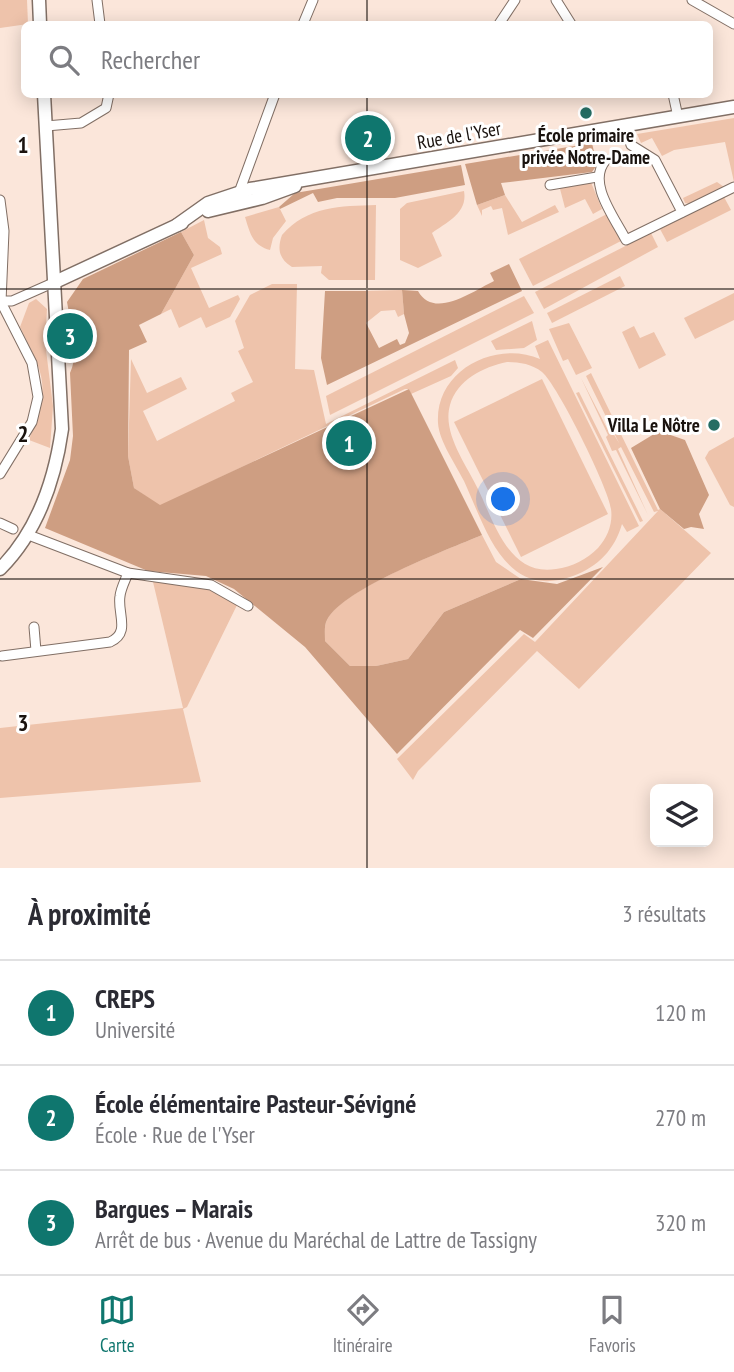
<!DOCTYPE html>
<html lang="fr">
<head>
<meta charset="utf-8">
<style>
  body { margin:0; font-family:"PT Sans Narrow",sans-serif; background:#f2f2f3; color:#2b2b33 }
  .controls { position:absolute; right:21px; bottom:21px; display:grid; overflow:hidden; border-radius:10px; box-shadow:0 4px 18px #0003 }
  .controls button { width:63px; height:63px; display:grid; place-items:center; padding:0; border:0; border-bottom:2px solid #e1e1e2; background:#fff; color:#2b2b33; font:35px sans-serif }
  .you { position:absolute; left:504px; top:500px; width:24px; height:24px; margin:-18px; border:5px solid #fff; border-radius:50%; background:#1a73e8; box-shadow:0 0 0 10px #1a73e833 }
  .badge { display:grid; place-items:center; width:46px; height:46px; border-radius:50%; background:#0f766e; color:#fff; font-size:23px; font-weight:700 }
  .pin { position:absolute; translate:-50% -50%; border:4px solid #fff; box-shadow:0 2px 7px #0006 }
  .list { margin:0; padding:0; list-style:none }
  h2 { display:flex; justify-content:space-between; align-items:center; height:91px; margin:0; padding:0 28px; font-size:30px }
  h2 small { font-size:23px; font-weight:400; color:#7c7c81 }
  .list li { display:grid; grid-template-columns:46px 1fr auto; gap:21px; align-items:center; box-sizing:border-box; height:105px; padding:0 28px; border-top:2px solid #e1e1e2 }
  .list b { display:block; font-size:26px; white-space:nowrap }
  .list p { margin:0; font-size:23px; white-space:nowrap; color:#7c7c81 }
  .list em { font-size:23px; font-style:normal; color:#7c7c81 }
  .icon { flex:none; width:38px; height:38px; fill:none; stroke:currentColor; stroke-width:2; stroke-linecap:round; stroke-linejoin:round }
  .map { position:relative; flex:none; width:734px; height:868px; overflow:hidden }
  .search { position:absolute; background:#fff; box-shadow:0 4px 18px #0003; left:21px; right:21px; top:21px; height:77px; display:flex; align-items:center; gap:18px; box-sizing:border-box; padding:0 24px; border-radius:10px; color:#7c7c81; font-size:26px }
  .sheet { height:406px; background:#fff }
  nav { display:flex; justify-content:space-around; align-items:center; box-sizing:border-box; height:98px; border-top:2px solid #e1e1e2; background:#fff; font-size:19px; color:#7c7c81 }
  nav a { display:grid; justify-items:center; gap:4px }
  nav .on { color:#0f766e }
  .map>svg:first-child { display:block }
  .green { fill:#eec3ab; fill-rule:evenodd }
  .forest { fill:#ce9e82 }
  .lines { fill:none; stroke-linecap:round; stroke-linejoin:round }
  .minor-casing { stroke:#816f65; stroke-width:11 }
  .tertiary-casing { stroke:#816f65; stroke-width:15 }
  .secondary-casing { stroke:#816f65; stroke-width:15 }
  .minor { stroke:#fff; stroke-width:9 }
  .tertiary { stroke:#fff; stroke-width:12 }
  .secondary { stroke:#fff; stroke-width:12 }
  .grid { fill:none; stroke:#1a130f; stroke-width:2; stroke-opacity:0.55 }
  .poi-dot { fill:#256d63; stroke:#fff; stroke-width:2.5 }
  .labels { text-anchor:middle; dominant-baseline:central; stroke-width:6; stroke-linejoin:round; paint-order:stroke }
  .street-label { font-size:19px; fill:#1a130f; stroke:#fff }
  .poi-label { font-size:19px; font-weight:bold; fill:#1a130f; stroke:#fff }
  .grid-label { font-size:23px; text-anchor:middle; font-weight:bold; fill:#1a130f; stroke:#fff; stroke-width:6; stroke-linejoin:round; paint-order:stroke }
</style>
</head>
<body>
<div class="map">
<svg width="734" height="868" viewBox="0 0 734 868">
  <rect width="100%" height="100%" fill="#fbe6da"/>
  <g class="green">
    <polygon points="0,0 27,0 28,24 0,28"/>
    <polygon points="734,118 734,182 725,142 674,150 662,156 652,138 641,143 637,134"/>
    <polygon points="590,180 602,209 593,214 585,199 565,208 559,185"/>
    <polygon points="717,182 724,187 690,204 685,203 683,198"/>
    <path d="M464 191C468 213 447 222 432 233L442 256 418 268 400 260V209L407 203Z"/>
    <polygon points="505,195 522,222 555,205 559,212 508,235 502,208 493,210 491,206 482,210 482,216 477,205"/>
    <polygon points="724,197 731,210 667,242 660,229"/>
    <path d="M376 205 375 280H329L321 273 322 266 292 267C279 259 277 249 282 235 307 206 341 206 376 205Z"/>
    <path d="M279 207 286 221 273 238 270 250C252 245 250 233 245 217Z"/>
    <polygon points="607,214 621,241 533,286 519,259"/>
    <polygon points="204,220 208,238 220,247 222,254 191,268 209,308 238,295 240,299 230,317 206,328 201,317 179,328 171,309 161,314 194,255 181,232"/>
    <polygon points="651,233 658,247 544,309 535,292"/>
    <polygon points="620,276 625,286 552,323 547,313"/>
    <polygon points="272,284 297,284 295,369 314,370 326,424 455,360 458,368 451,376 411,394 409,389 405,389 160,506 134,488 128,456 131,359 147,393 181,377 187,389 143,411 157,441 235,401 231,393 253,382 238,351 244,348 235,321 250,295"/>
    <polygon points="402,290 404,314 398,317 395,310 381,311 366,323 366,291"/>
    <polygon points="734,293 734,320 695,339 684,318"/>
    <polygon points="524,296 534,313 330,415 326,396"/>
    <path d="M36 299 47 309 45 342 53 406 50 448 29 440C51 386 45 377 20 327L29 303Z"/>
    <polygon points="532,321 537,340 524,348 496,350 491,341"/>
    <polygon points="569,323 592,368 576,375 568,359 563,361 549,329"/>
    <polygon points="634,326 640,338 654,332 666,355 639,369 622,332"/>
    <path d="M548 340 639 526 627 532 622 524C615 549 598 567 573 576 505 601 486 529 464 481 456 465 439 441 438 423 435 370 496 340 540 359L535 346ZM507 362C519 362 532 364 542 372 557 384 609 489 611 509 613 523 608 537 598 548 587 559 572 567 556 569 509 577 494 522 478 489 466 464 442 433 450 405 457 380 483 367 507 362Z"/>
    <polygon points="591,373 658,510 660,509 711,553 579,689 537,651 418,771 413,780 397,759 524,634 535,642 658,511 654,512 621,447 618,449 648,515 616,450 612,451 606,437 608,435 581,378 610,434 613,433 619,443 586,376"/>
    <polygon points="542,379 608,514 521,557 454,422"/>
    <polygon points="579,392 643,521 640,522 576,393"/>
    <polygon points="734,437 734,507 730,505 705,458 709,451"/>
    <path d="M482 535 496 562 521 579 444 612 408 659 376 666H350L325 641C325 635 324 625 327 620 343 588 447 550 482 535Z"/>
    <path d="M153 582C188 584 207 585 238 603L187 707 183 709 201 782 0 798V728L183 708Z"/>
  </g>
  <g class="forest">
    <polygon points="592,143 597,165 592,172 501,183 505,195 477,205 465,164"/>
    <polygon points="461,165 465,185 395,198 337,198 318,202 313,193 280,209 279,207 295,193"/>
    <path d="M181 232 194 255 161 314 139 325 147 342 129 350 128 456 134 488 160 505 409 389 482 535C447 550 344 588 327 620 324 625 325 634 325 641L350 666H376L408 659 444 612 521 579 557 584 603 567 533 638 520 630 397 754 305 647 234 589 206 576 148 571 45 528 70 460 73 436 70 373C80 351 71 325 67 302L83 279Z"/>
    <path d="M509 264 522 291 327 385 321 358 325 291H366V323L379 348 397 339 400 345 405 343 409 333 404 314 402 290 418 291C434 320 473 291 494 281L490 273Z"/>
    <polygon points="659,431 685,440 709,495 699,514 704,529 691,527 684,529 660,509 631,448"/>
  </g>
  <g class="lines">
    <defs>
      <g id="minor">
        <polyline points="97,0 100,24"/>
        <polyline points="556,0 571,24"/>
        <polyline points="692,0 734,24"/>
        <polyline points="303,24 313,0"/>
        <polyline points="499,24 515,0"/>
        <polyline points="673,94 678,117"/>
        <polyline points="46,126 81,123 106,108 109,94"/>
        <polyline points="625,126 631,145 655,160 682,212"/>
        <path d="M606 160C586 182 615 218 626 240L734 187"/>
        <polyline points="550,185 597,177"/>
        <polyline points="237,198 275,94"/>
        <polyline points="0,200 4,231 1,302 32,363 38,397 32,422 0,474"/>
        <polyline points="0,301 12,301 55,282"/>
        <polyline points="0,523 13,529"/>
        <polyline points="26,534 128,573 211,585 248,606"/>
        <polyline points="34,627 36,651"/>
        <path d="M2 656 110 642C131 633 117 613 120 596 121 588 125 581 128 573"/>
      </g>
      <g id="tertiary">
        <polyline points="208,211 262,198 295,186"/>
        <polyline points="177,225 208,203 250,189 734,107"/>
        <polyline points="55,282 182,223"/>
      </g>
      <g id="secondary">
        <polyline points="39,0 40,24"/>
        <path d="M0 569C37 532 55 479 62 429L44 94"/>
      </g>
    </defs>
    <use href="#minor" class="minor-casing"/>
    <use href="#tertiary" class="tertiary-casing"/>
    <use href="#secondary" class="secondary-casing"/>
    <use href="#minor" class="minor"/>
    <use href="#tertiary" class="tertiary"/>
    <use href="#secondary" class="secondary"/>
  </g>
  <path class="grid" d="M367 0V24M367 94V868M0 289H734M0 579H734"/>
  <g class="poi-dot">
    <circle cx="586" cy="113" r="7"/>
    <circle cx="714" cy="425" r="7"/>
  </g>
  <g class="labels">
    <g class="street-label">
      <text transform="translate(459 135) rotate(-10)">Rue de l'Yser</text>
    </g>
    <g class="poi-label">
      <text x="586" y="135">École primaire<tspan x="586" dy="22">privée Notre-Dame</tspan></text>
      <text x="700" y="425" text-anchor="end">Villa Le Nôtre</text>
    </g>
  </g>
  <g class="grid-label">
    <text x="23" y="153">1</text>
    <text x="23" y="442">2</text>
    <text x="23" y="731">3</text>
  </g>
</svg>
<div class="controls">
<button><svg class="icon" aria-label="layers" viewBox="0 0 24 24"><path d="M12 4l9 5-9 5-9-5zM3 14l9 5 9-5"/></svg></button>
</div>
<div class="you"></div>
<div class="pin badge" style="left:349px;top:443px">1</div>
<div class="pin badge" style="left:368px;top:138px">2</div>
<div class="pin badge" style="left:70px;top:336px">3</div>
<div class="search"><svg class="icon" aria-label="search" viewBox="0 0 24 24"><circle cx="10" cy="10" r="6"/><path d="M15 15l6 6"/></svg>Rechercher</div>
</div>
<section class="sheet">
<h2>À proximité<small>3 résultats</small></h2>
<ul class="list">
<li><span class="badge">1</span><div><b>CREPS</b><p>Université</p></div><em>120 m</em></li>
<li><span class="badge">2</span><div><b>École élémentaire Pasteur-Sévigné</b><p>École · Rue de l'Yser</p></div><em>270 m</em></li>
<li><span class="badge">3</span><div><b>Bargues – Marais</b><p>Arrêt de bus · Avenue du Maréchal de Lattre de Tassigny</p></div><em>320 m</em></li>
</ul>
</section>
<nav>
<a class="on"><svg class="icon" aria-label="map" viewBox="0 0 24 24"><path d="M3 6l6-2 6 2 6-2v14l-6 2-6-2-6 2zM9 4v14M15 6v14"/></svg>Carte</a>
<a><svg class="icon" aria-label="directions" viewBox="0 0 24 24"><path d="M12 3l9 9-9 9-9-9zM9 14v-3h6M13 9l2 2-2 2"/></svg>Itinéraire</a>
<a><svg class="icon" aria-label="saved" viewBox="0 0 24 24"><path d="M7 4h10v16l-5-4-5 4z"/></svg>Favoris</a>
</nav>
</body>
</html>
